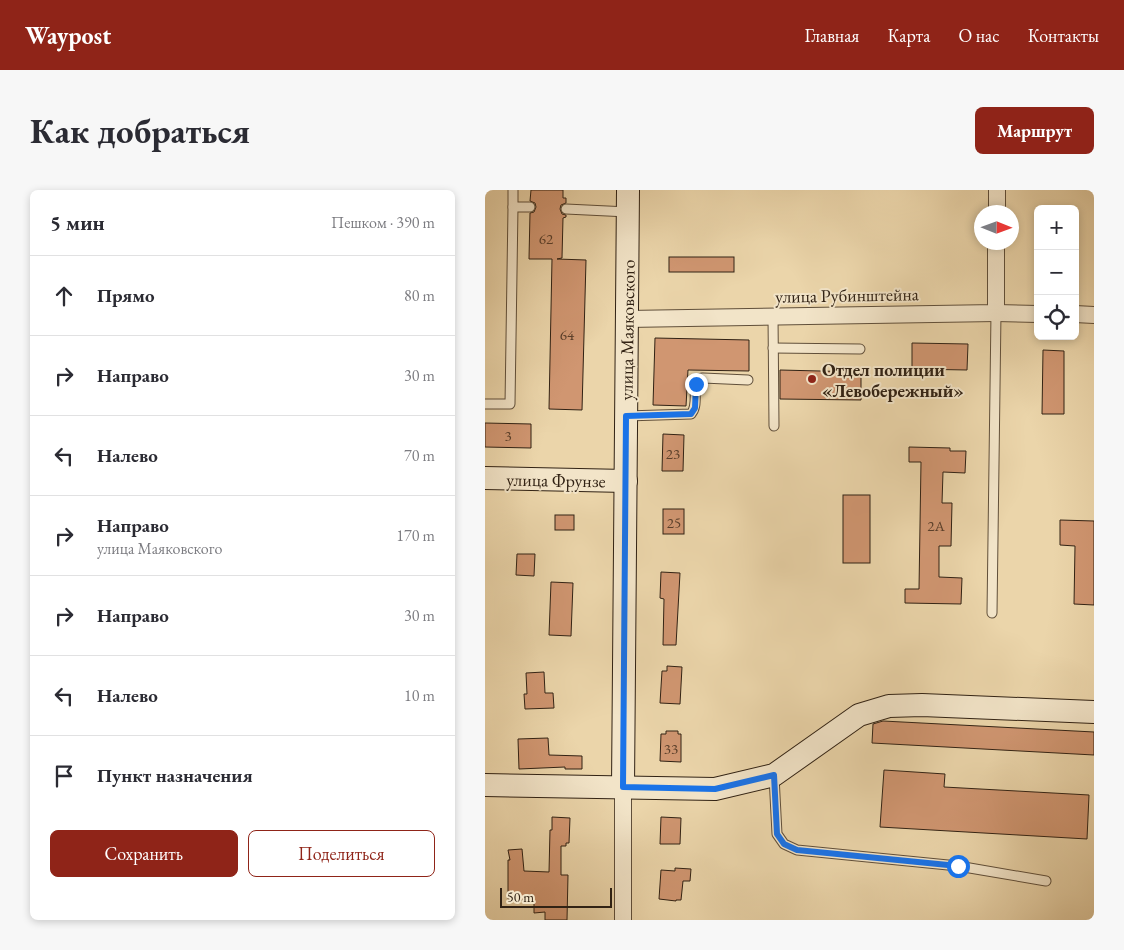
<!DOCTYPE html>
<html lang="ru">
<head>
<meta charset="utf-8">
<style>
  body { margin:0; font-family:"EB Garamond",serif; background:#f7f7f7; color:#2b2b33 }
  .controls { position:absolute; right:15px; top:15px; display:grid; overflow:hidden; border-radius:8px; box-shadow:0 2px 8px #0003 }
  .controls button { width:45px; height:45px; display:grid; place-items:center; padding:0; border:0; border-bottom:1px solid #e1e1e2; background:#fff; color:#2b2b33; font:25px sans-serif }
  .compass { position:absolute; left:489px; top:15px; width:45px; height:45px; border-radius:50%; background:#fff; box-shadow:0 2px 8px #0003; rotate:91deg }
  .scale { position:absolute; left:15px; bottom:12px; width:112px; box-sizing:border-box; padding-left:5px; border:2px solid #312214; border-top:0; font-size:14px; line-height:18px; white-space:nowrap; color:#312214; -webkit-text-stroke:4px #f2e4c8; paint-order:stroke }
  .stop { position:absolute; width:15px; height:15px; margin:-11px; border:4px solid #1a73e8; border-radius:50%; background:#fff }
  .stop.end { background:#1a73e8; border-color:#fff; box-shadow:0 1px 5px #0008 }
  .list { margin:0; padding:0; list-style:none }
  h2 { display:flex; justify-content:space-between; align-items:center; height:65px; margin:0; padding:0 20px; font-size:21px }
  h2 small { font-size:16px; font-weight:400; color:#7c7c81 }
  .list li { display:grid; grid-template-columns:32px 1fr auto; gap:15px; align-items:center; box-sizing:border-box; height:80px; padding:0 20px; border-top:1px solid #e1e1e2 }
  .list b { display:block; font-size:19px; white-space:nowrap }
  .list p { margin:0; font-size:16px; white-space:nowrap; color:#7c7c81 }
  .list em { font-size:16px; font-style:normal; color:#7c7c81 }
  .actions { display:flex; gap:10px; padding:15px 20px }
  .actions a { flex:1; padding:11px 0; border:1px solid #8f2418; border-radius:8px; text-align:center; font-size:18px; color:#8f2418 }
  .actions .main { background:#8f2418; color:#fff }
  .icon { flex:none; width:28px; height:28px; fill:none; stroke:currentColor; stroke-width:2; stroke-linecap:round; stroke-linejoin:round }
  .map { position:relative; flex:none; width:609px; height:730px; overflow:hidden; border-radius:8px }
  header { display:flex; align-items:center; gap:30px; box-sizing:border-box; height:70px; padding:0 25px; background:#8f2418; color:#fff }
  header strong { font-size:24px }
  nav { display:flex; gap:28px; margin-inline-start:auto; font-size:18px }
  .intro { display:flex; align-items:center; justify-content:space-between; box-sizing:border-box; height:120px; padding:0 30px }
  h1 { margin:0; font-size:35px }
  .button { padding:12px 22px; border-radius:8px; background:#8f2418; color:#fff; font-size:18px; font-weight:700 }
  main { display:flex; gap:30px; padding:0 30px }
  aside { flex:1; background:#fff; border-radius:8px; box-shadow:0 2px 8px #0003 }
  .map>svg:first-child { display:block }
  .building { fill:#d09671; stroke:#312214 }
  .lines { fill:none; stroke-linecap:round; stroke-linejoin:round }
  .lane-casing { stroke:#604f3a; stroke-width:11 }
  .street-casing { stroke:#604f3a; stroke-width:18 }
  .secondary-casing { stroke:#312214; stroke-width:24 }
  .lane { stroke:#f2e4c8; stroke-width:9 }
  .street { stroke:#f2e4c8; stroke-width:16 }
  .secondary { stroke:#f2e4c8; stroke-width:22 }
  .route { stroke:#1a73e8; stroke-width:6 }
  .poi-dot { fill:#8f2418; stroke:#f2e4c8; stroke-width:2 }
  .labels { text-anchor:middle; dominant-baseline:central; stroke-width:4; stroke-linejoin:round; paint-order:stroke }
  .number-label { font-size:15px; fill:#593f2b }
  .street-label { font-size:18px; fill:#312214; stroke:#f2e4c8 }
  .poi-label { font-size:18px; font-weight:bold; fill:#312214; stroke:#f2e4c8; text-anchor:start }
</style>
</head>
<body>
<header>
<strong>Waypost</strong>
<nav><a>Главная</a><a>Карта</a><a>О нас</a><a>Контакты</a></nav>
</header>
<div class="intro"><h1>Как добраться</h1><a class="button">Маршрут</a></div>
<main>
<aside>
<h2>5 мин<small>Пешком · 390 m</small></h2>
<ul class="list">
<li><svg class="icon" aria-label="ahead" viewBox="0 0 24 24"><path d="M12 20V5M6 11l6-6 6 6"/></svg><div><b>Прямо</b></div><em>80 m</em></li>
<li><svg class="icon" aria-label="right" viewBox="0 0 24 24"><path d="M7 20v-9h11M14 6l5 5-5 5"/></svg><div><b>Направо</b></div><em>30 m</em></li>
<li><svg class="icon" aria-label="left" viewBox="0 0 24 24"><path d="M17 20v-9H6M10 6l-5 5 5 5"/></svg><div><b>Налево</b></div><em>70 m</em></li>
<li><svg class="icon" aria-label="right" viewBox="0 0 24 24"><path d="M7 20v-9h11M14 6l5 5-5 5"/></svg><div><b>Направо</b><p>улица Маяковского</p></div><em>170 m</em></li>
<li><svg class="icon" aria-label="right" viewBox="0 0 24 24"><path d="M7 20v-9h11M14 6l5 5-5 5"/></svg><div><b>Направо</b></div><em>30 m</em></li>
<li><svg class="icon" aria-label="left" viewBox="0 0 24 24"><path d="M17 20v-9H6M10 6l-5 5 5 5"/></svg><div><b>Налево</b></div><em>10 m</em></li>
<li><svg class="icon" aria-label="arrive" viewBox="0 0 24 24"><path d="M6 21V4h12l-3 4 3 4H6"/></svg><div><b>Пункт назначения</b></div></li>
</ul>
<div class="actions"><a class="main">Сохранить</a><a>Поделиться</a></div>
</aside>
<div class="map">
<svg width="609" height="730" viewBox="0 0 609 730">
  <rect width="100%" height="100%" fill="#ebd5aa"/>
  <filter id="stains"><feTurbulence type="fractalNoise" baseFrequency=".004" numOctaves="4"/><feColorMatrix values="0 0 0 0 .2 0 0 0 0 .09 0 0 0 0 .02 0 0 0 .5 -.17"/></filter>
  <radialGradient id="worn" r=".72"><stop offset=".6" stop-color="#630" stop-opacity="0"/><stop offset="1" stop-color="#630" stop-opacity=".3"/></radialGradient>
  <g class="building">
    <polygon points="46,0 78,0 78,8 81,8 81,13 76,15 75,19 77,24 81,25 81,27 78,28 77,68 72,69 101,70 97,220 64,219 67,69 44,69 45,23 49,22 51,17 50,13 45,11"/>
    <rect x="184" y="67" width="65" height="15"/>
    <polygon points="170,148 264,150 264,181 203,180 201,216 168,215"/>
    <polygon points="427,153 483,154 482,180 427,179"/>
    <polygon points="558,160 579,161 579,224 557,224"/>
    <polygon points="295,180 376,182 376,210 295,209"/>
    <polygon points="0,233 46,234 46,258 0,257"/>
    <polygon points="178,244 199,245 198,281 177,281"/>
    <polygon points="424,257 465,258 465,261 481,261 480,283 458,282 457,313 467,313 466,356 454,356 454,387 477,388 476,414 420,413 420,399 434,399 436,272 424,272"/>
    <rect x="358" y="305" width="27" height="68"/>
    <rect x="178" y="319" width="21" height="25"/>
    <rect x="70" y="325" width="19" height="15"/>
    <polygon points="575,330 609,331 609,415 589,414 590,356 575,355"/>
    <polygon points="32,364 50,364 49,386 31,385"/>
    <polygon points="176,382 195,383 191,455 178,455 179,409 175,408"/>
    <polygon points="66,392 88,393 86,446 64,445"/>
    <polygon points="182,476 197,477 195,514 175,513 177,481 182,481"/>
    <polygon points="59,482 60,503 68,503 69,518 40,519 39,504 42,504 41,483"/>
    <polygon points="398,531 609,542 609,565 387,553 388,534"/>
    <polygon points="181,541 193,541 193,544 196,544 196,572 175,571 176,544 181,544"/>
    <polygon points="63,548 64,565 97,566 97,579 80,579 80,577 34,579 33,549"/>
    <polygon points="399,580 460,584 459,597 604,605 602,649 395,637"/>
    <polygon points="67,627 85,628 84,653 81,653 81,656 76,656 76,685 83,685 82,730 60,730 60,722 49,723 49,711 23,709 23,670 25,670 23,660 37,659 39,681 64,682 65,640 67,640"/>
    <polygon points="176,627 196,628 195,654 175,654"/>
    <polygon points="190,678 206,679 205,691 198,691 196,710 191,710 191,711 174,709 176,680 190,681"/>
  </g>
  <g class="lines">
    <defs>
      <g id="lane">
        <polyline points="28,0 28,17 45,17"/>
        <polyline points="81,19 143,22"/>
        <polyline points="288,126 289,236"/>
        <polyline points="288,158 375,159"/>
        <polyline points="0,214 25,214 28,17"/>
        <path d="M141 226 206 224C214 215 207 200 213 189L218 188 263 190"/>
        <polyline points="507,423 511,123"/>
        <polyline points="289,586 292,644 299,654 312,660 473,676 561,691"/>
      </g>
      <g id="street">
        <polyline points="512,22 512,0"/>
        <polyline points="511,123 553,124"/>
        <polyline points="590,124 609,125"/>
        <polyline points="142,129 511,123 511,52"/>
        <polyline points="138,597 138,730"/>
      </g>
      <g id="secondary">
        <polyline points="0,288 141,291"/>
        <polyline points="0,595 230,599 289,585 374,525 404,516 437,515 609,522"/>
        <polyline points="138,597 143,0"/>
      </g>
    </defs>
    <use href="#lane" class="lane-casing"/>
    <use href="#street" class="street-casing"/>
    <use href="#secondary" class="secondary-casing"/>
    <use href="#lane" class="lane"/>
    <use href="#street" class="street"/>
    <use href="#secondary" class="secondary"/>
  </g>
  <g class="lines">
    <polyline class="route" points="211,194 210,218 206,224 141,226 138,597 230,599 289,585 292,644 299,654 312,660 473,676"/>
  </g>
  <circle class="poi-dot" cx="327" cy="189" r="5"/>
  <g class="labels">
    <g class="number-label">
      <text x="61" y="48">62</text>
      <text x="82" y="144">64</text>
      <text x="23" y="245">3</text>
      <text x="188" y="263">23</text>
      <text x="189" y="332">25</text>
      <text x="451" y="335">2А</text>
      <text x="186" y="558">33</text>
    </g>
    <g class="street-label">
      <text transform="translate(362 105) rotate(-1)">улица Рубинштейна</text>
      <text transform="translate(142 140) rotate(-89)">улица Маяковского</text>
      <text transform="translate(71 290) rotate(1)">улица Фрунзе</text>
    </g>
    <g class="poi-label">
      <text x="337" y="179">Отдел полиции<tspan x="337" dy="21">«Левобережный»</tspan></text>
    </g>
  </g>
  <rect width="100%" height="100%" filter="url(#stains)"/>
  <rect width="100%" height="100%" fill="url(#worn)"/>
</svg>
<div class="controls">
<button>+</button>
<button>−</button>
<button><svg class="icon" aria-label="locate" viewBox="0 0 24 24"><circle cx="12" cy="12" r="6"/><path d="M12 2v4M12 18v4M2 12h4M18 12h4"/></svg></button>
</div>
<svg class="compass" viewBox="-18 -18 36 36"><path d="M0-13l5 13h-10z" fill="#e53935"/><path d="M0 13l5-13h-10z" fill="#7c7c81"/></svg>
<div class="scale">50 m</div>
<div class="stop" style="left:473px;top:676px"></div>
<div class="stop end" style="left:211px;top:194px"></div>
</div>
</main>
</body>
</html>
